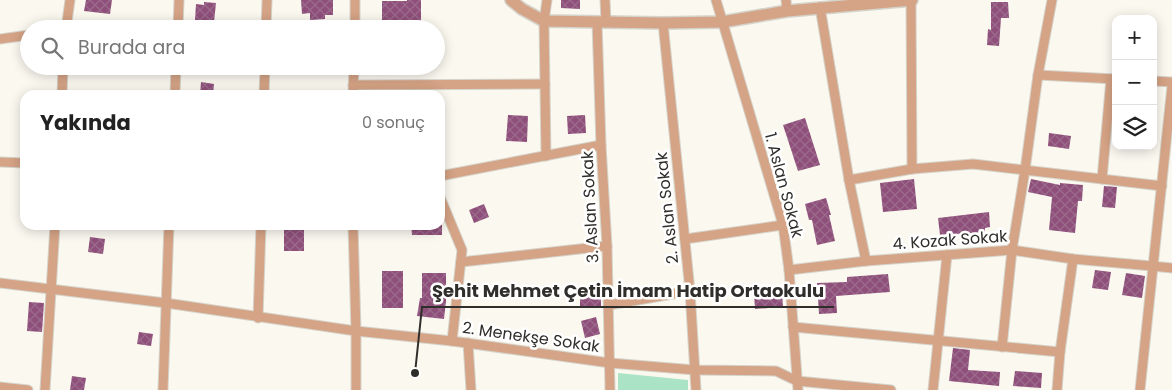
<!DOCTYPE html>
<html lang="tr">
<head>
<meta charset="utf-8">
<style>
  body { margin:0; font-family:Poppins,sans-serif; background:#f2f2f2; color:#222 }
  .controls { position:absolute; right:15px; top:15px; display:grid; overflow:hidden; border-radius:10px; box-shadow:0 2px 12px #0003 }
  .controls button { width:45px; height:45px; display:grid; place-items:center; padding:0; border:0; border-bottom:1px solid #e0e0e0; background:#fff; color:#222; font:25px sans-serif }
  .list { margin:0; padding:0; list-style:none }
  h2 { display:flex; justify-content:space-between; align-items:center; height:65px; margin:0; padding:0 20px; font-size:21px }
  h2 small { font-size:16px; font-weight:400; color:#767676 }
  .icon { flex:none; width:28px; height:28px; fill:none; stroke:currentColor; stroke-width:2; stroke-linecap:round; stroke-linejoin:round }
  .map { position:relative; flex:none; width:1172px; height:390px; overflow:hidden }
  .search { position:absolute; background:#fff; box-shadow:0 2px 12px #0003; left:20px; top:20px; width:425px; height:55px; display:flex; align-items:center; gap:12px; box-sizing:border-box; padding:0 18px; border-radius:28px; color:#767676; font-size:19px }
  .panel { position:absolute; background:#fff; box-shadow:0 2px 12px #0003; left:20px; top:90px; width:425px; height:140px; border-radius:15px }
  .map>svg:first-child { display:block }
  .green { fill:#abe3c6 }
  .building { fill:url(#building-cross-hatch) }
  .lines { fill:none; stroke-linecap:round; stroke-linejoin:round }
  .minor-casing { stroke:#d5d4cc; stroke-width:11 }
  .tertiary-casing { stroke:#d5d4cc; stroke-width:14 }
  .minor { stroke:#d5a385; stroke-width:9 }
  .tertiary { stroke:#d5a385; stroke-width:11 }
  .labels { text-anchor:middle; dominant-baseline:central; stroke-width:5; stroke-linejoin:round; paint-order:stroke }
  .street-label { font-size:16px; fill:#2f2e2b; stroke:#fff }
  .leader { fill:none; stroke:#2f2e2b; stroke-width:2 }
  .callout-dot { fill:#2f2e2b; stroke:#fff; stroke-width:2 }
  .callout-label { font-size:18px; text-anchor:middle; font-weight:bold; fill:#2f2e2b; stroke:#fff; stroke-width:5; stroke-linejoin:round; paint-order:stroke }
</style>
</head>
<body>
<div class="map">
<svg width="1172" height="390" viewBox="0 0 1172 390">
  <defs>
    <pattern id="building-cross-hatch" width="8" height="8" patternUnits="userSpaceOnUse" patternTransform="scale(1.25)"><rect width="8" height="8" fill="#8f4f7b"/><path d="M0 0l8 8M0 8l8-8" fill="none" stroke="#9c6b8c"/></pattern>
  </defs>
  <rect width="100%" height="100%" fill="#faf8ef"/>
  <polygon class="green" points="618,373 688,380 688,390 618,390"/>
  <g class="building">
    <polygon points="86,0 112,0 110,14 84,11"/>
    <polygon points="301,0 333,0 333,15 325,15 325,19 310,20 310,13 302,14"/>
    <polygon points="407,0 421,0 421,21 399,21 400,29 382,29 382,1 407,1"/>
    <polygon points="561,0 580,0 580,9 561,8"/>
    <polygon points="204,2 216,3 214,22 195,20 196,4 204,5"/>
    <polygon points="991,2 1008,2 1009,18 1001,18 999,46 987,45 988,29 991,30"/>
    <rect x="325" y="66" width="21" height="9"/>
    <polygon points="201,82 214,84 213,95 200,95"/>
    <polygon points="508,115 528,116 527,142 506,141"/>
    <polygon points="585,115 586,133 568,134 567,116"/>
    <polygon points="805,118 820,165 798,171 783,125"/>
    <polygon points="1049,133 1071,136 1069,149 1048,146"/>
    <polygon points="914,179 917,209 883,212 880,183"/>
    <polygon points="1031,179 1060,185 1060,183 1083,185 1082,201 1078,201 1075,233 1049,230 1052,197 1028,192"/>
    <polygon points="1104,186 1117,187 1115,208 1102,207"/>
    <polygon points="826,198 831,215 829,215 835,241 817,245 812,220 809,220 805,204"/>
    <polygon points="484,204 489,217 474,223 469,210"/>
    <polygon points="989,212 990,227 985,228 985,232 940,235 938,218"/>
    <rect x="284" y="225" width="20" height="26"/>
    <polygon points="411,225 442,225 442,235 412,235"/>
    <polygon points="90,237 105,239 103,254 88,252"/>
    <polygon points="1095,270 1111,272 1108,290 1092,288"/>
    <rect x="382" y="271" width="21" height="37"/>
    <polygon points="422,273 446,273 446,301 444,319 417,316 420,298 422,298"/>
    <polygon points="1126,273 1145,276 1142,298 1122,295"/>
    <polygon points="888,274 890,292 836,296 837,313 819,314 817,283 847,282 847,277"/>
    <polygon points="782,291 783,307 755,309 754,293"/>
    <polygon points="601,292 601,306 580,307 580,293"/>
    <polygon points="29,302 44,303 42,332 27,331"/>
    <polygon points="596,317 600,334 585,338 581,321"/>
    <polygon points="139,332 153,334 151,346 137,344"/>
    <polygon points="953,348 970,350 968,370 1000,372 999,386 949,381"/>
    <polygon points="1015,371 1042,373 1041,388 1013,386"/>
    <polygon points="72,376 86,378 84,390 70,390"/>
  </g>
  <g class="lines">
    <defs>
      <g id="minor">
        <polyline points="355,0 355,29"/>
        <polyline points="605,0 606,22"/>
        <polyline points="716,0 783,225 789,270 798,390"/>
        <polyline points="786,0 787,11"/>
        <polyline points="911,0 912,169"/>
        <polyline points="820,7 849,180 866,261"/>
        <polyline points="597,22 601,145 607,246 610,390"/>
        <polyline points="663,23 690,291 696,390"/>
        <polyline points="66,29 70,0"/>
        <polyline points="100,29 178,26"/>
        <polyline points="178,29 179,0"/>
        <polyline points="266,29 267,0"/>
        <polyline points="0,39 29,35"/>
        <polyline points="1038,75 1115,79"/>
        <polyline points="1153,81 1172,82"/>
        <polyline points="353,85 545,84"/>
        <polyline points="62,95 63,66"/>
        <polyline points="175,95 176,66"/>
        <polyline points="264,95 265,66"/>
        <polyline points="353,95 354,66"/>
        <polyline points="546,156 544,21 547,0"/>
        <polyline points="0,162 25,163"/>
        <polyline points="440,176 601,145"/>
        <polyline points="1102,179 1111,79"/>
        <polyline points="849,180 912,169 973,164 1162,186"/>
        <polyline points="440,197 462,250 452,341"/>
        <polyline points="353,225 356,331 356,390"/>
        <polyline points="685,239 783,225"/>
        <polyline points="461,262 607,246"/>
        <polyline points="789,270 866,261 1012,250 1073,259 1152,266 1172,268"/>
        <polyline points="0,283 166,303 356,331 452,341 610,363 695,370 776,371 797,381 891,390"/>
        <polyline points="609,305 690,291"/>
        <polyline points="258,318 261,225"/>
        <polyline points="793,327 1060,352"/>
        <polyline points="468,343 471,390"/>
        <polyline points="1002,347 1012,250 1025,170 1038,75 1052,0"/>
        <polyline points="0,387 28,390"/>
        <polyline points="45,390 55,225"/>
        <polyline points="163,390 169,225"/>
        <polyline points="933,390 947,255"/>
        <polyline points="1057,390 1060,352 1073,259"/>
        <polyline points="1140,390 1172,86"/>
      </g>
      <polyline id="tertiary" points="511,0 522,9 544,21 663,23 722,22 787,11 912,0"/>
    </defs>
    <use href="#minor" class="minor-casing"/>
    <use href="#tertiary" class="tertiary-casing"/>
    <use href="#minor" class="minor"/>
    <use href="#tertiary" class="tertiary"/>
  </g>
  <g class="labels">
    <g class="street-label">
      <text transform="translate(784 185) rotate(75)">1. Aslan Sokak</text>
      <text transform="translate(590 207) rotate(-93)">3. Aslan Sokak</text>
      <text transform="translate(667 208) rotate(-96)">2. Aslan Sokak</text>
      <text transform="translate(950 240) rotate(-4)">4. Kozak Sokak</text>
      <text transform="translate(531 337) rotate(8)">2. Menekşe Sokak</text>
    </g>
  </g>
  <path class="leader" d="M415 373L422 307H834"/>
  <circle class="callout-dot" cx="415" cy="373" r="5"/>
  <g class="callout-label">
    <text x="628" y="297">Şehit Mehmet Çetin İmam Hatip Ortaokulu</text>
  </g>
</svg>
<div class="controls">
<button>+</button>
<button>−</button>
<button><svg class="icon" aria-label="layers" viewBox="0 0 24 24"><path d="M12 4l9 5-9 5-9-5zM3 14l9 5 9-5"/></svg></button>
</div>
<div class="search"><svg class="icon" aria-label="search" viewBox="0 0 24 24"><circle cx="10" cy="10" r="6"/><path d="M15 15l6 6"/></svg>Burada ara</div>
<section class="panel">
<h2>Yakında<small>0 sonuç</small></h2>
<ul class="list">
</ul>
</section>
</div>
</body>
</html>
